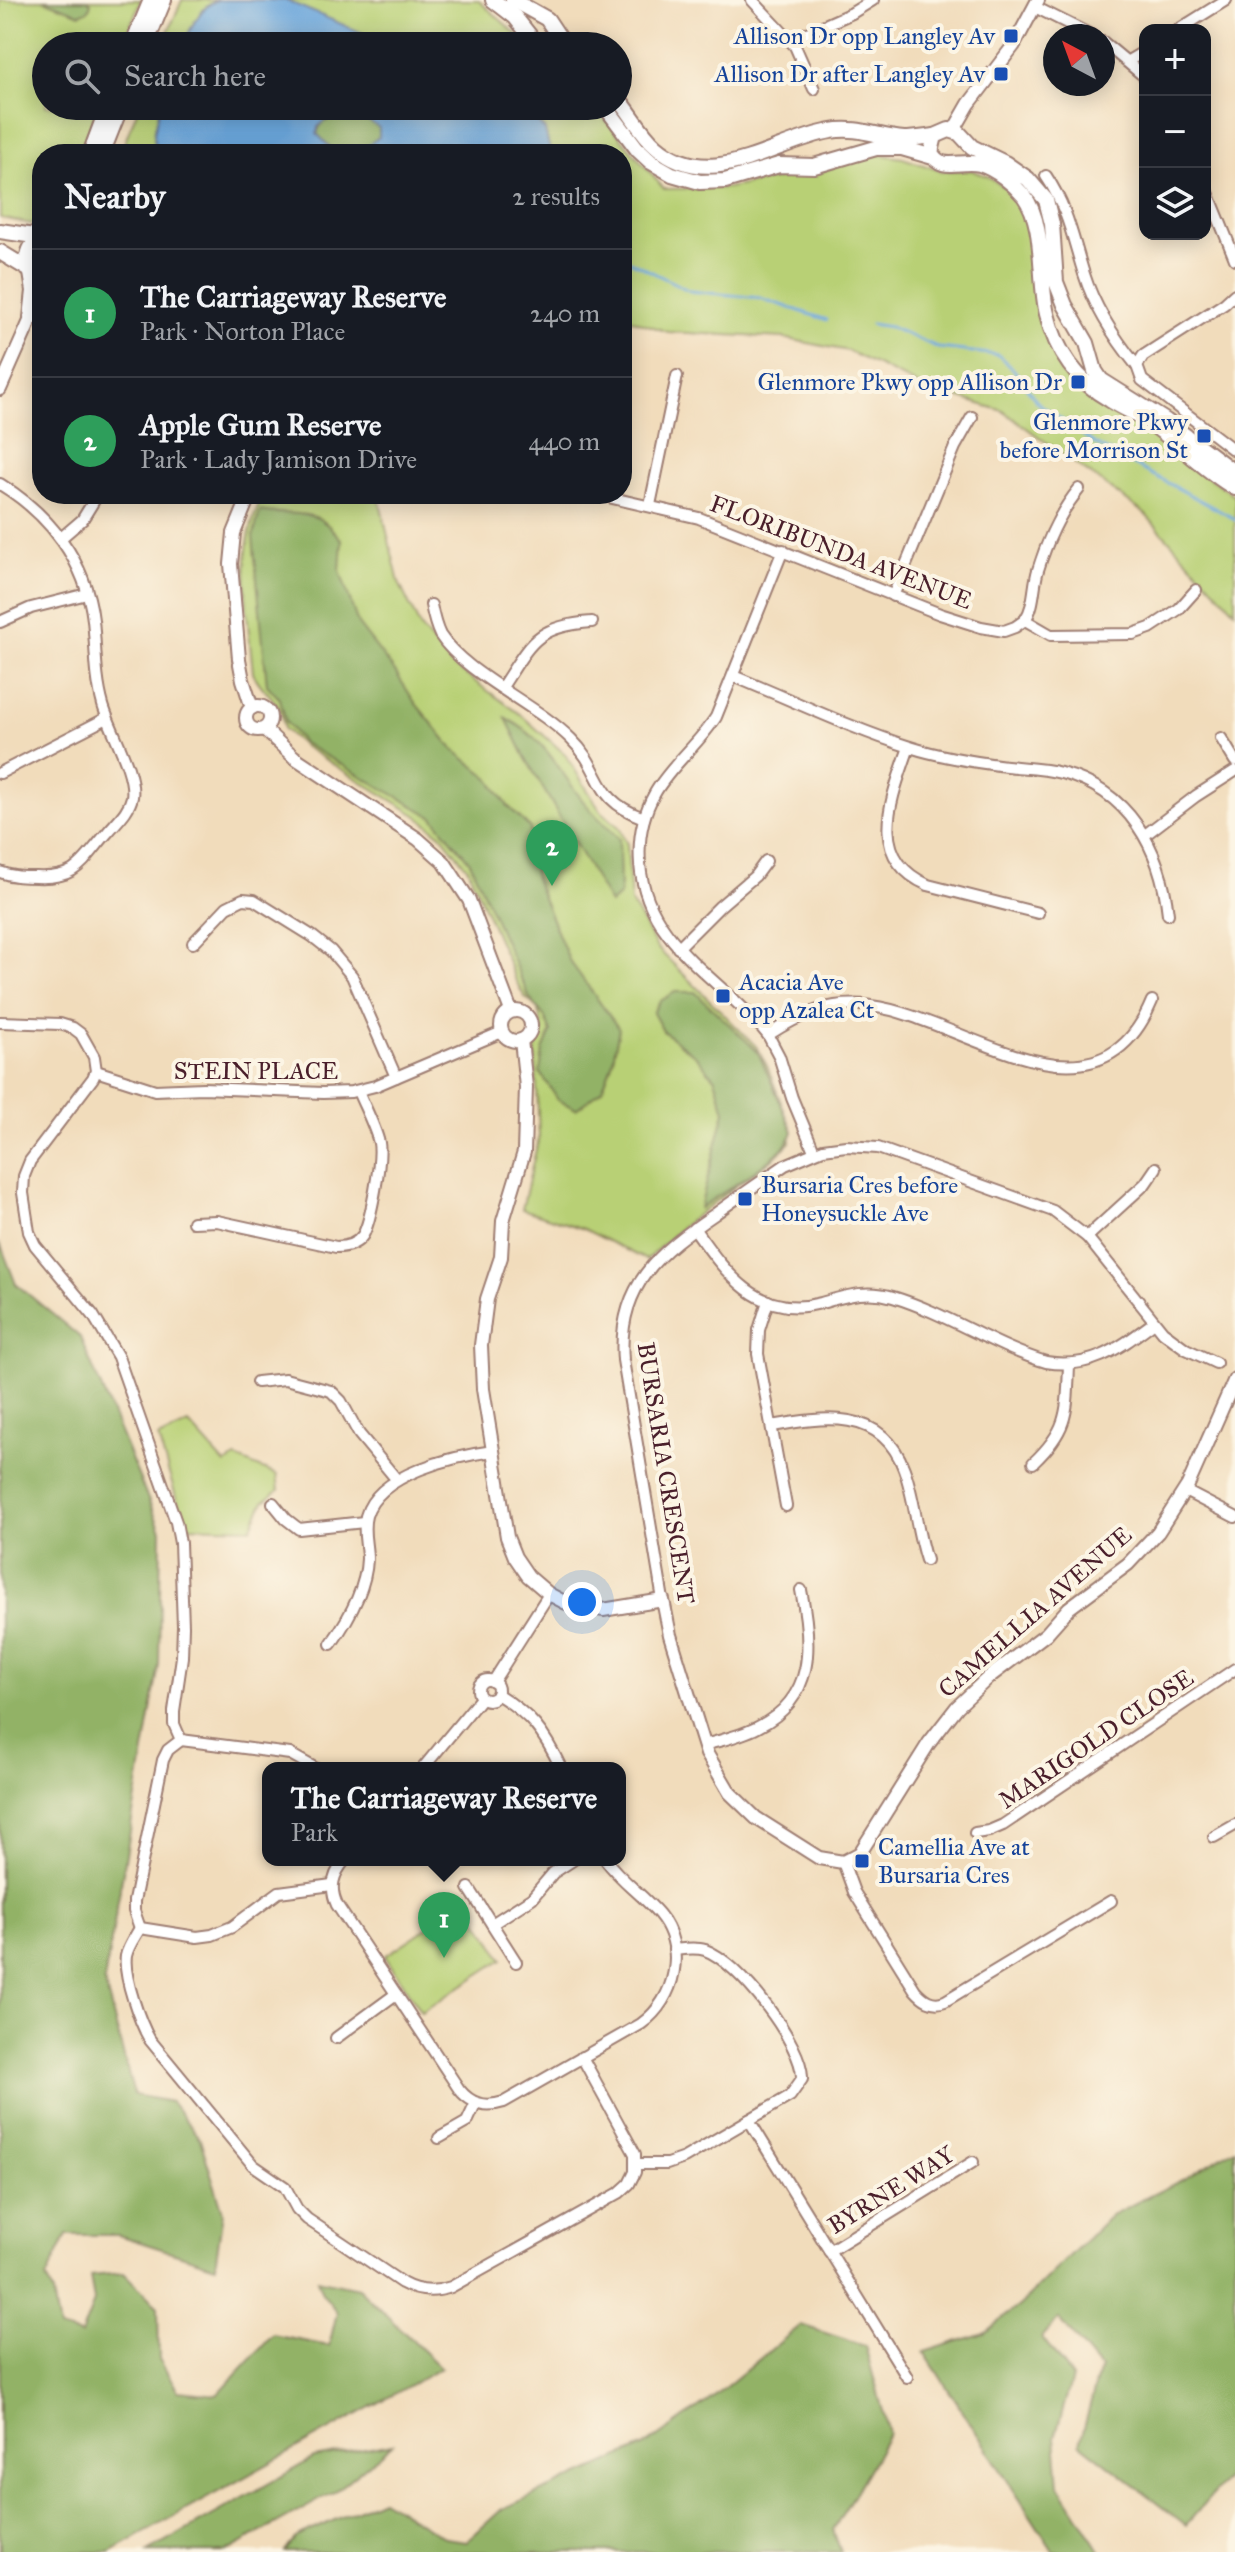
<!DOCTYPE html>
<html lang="en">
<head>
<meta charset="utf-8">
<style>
  body { margin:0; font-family:"IM FELL Great Primer",serif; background:#20242c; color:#f1f3f6 }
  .controls { position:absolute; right:24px; top:24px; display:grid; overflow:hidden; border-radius:16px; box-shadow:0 4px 20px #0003 }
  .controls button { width:72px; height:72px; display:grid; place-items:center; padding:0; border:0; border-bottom:2px solid #363941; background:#171b24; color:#f1f3f6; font:40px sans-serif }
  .compass { position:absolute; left:1043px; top:24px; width:72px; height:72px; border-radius:50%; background:#171b24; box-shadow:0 4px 20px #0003; rotate:319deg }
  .you { position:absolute; left:582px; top:1602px; width:28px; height:28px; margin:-20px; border:6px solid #fff; border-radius:50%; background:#1a73e8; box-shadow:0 0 0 12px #1a73e833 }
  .badge { display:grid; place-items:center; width:52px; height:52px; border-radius:50%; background:#d690ce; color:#fff; font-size:26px; font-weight:700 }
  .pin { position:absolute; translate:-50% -66px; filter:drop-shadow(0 2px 4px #0008) }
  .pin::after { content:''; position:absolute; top:42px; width:28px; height:24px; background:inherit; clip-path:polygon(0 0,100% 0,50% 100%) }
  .popup { position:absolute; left:262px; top:1762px; width:364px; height:104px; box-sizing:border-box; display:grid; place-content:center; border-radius:16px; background:#171b24; filter:drop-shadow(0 2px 6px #0005); font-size:26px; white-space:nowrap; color:#9ea1a6 }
  .popup b { font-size:30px; color:#f1f3f6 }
  .popup::after { content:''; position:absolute; left:50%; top:100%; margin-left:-16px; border:16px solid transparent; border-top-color:#171b24 }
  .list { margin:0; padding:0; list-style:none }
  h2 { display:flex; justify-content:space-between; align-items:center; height:104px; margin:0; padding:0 32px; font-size:34px }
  h2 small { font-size:26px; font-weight:400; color:#9ea1a6 }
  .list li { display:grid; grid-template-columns:52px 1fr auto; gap:24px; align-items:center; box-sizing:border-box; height:128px; padding:0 32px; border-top:2px solid #363941 }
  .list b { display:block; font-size:30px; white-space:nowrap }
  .list p { margin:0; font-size:26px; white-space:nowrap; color:#9ea1a6 }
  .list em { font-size:26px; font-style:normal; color:#9ea1a6 }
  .icon { flex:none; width:44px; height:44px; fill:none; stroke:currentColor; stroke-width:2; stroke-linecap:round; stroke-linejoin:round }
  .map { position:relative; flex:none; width:1235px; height:2552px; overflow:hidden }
  .search { position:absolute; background:#171b24; box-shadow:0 4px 20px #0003; left:32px; top:32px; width:600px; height:88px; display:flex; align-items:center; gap:20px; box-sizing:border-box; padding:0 28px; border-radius:44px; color:#9ea1a6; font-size:30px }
  .panel { position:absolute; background:#171b24; box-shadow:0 4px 20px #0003; left:32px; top:144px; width:600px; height:360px; border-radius:32px }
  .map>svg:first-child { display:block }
  .green { fill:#b8d074; stroke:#817850; stroke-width:2 }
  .forest { fill:#92b266; stroke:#6e6848; stroke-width:2 }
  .water { fill:#6ba6db; stroke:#5a6283; stroke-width:2 }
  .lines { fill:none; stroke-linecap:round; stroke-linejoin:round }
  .stream { stroke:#6ba6db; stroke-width:3 }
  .minor-casing { stroke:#9e7e73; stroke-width:14 }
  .tertiary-casing { stroke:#9e7e73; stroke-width:16 }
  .secondary-casing { stroke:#9e7e73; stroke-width:18 }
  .minor { stroke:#fff; stroke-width:10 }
  .tertiary { stroke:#fff; stroke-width:12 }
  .secondary { stroke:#fff; stroke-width:14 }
  .transit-dot { fill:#1a4fb4; stroke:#fcf5e5; stroke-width:3 }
  .labels { text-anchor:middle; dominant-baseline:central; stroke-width:8; stroke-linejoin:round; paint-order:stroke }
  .transit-label { font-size:24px; fill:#164399; stroke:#fcf5e5; text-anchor:end }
  .street-label { font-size:24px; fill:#4a1f2b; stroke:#fcf5e5 }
</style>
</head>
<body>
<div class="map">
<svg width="1235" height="2552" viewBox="0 0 1235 2552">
  <rect width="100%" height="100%" fill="#fcf5e5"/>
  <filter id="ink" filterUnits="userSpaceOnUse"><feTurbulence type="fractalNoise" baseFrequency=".0125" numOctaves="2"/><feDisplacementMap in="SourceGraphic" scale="16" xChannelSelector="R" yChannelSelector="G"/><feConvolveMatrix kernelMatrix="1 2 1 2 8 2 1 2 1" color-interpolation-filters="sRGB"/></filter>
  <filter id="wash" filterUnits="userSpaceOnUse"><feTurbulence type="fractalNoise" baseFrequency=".006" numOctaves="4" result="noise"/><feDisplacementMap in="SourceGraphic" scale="32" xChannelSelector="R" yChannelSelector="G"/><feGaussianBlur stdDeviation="1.8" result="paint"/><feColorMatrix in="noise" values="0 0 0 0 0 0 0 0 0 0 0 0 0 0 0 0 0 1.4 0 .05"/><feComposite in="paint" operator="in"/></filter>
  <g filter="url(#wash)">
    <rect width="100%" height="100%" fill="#f1dcbb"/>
    <g class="green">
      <polygon points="0,0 141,0 122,46 46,46 46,106 99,106 79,154 42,154 42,215 32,224 0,218"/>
      <polygon points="182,0 478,0 530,46 162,46"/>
      <polygon points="139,106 594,106 664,189 727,188 821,171 877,154 903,158 941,171 971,170 987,176 1011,192 1028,217 1030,249 1045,333 1067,373 1085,392 1150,431 1165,447 1235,496 1235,611 1145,514 1003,411 920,386 848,351 783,338 668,332 622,316 622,154 120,154"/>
      <path d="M264 494H378L399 583 421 629 452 665 520 714 565 754 600 810 619 827 627 844 631 902 657 948 756 1046 767 1066 785 1113 791 1141 776 1156 684 1225 646 1260 584 1229 522 1209 539 1137 535 1042 543 1032 538 1009 524 996 516 981 468 869 441 835 416 815 303 746 284 729C281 697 266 698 253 673 248 614 234 548 264 494Z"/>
      <polygon points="189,1424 225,1464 236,1458 277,1475 279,1490 264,1501 251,1528 185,1526 158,1438"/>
      <polygon points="466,1902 503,1959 421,2012 385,1956"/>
    </g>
    <g class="forest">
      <polygon points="43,0 86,0 91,3 89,10 80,14"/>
      <polygon points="346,113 355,113 379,127 379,137 360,153 337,154 317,134 321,123"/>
      <path d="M260 511C279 515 302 511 318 518 327 522 335 533 342 540L340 571 358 624 396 673 416 704 454 750 488 777 508 806 530 828 535 879 569 960 619 1029 612 1064 602 1090 576 1109 558 1100 540 1072 543 1050 551 1032 544 1016 529 997 470 862 433 817 303 743 286 722 280 699 267 685 253 537Z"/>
      <path d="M506 718C545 739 555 764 580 797 591 812 606 825 619 839L620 895 610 904 525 757Z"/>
      <path d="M675 992H695L758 1052 793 1131C788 1156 722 1192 700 1208L725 1111 715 1079 697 1057 663 1031 653 1013 659 1002Z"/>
      <polygon points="0,1243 16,1284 80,1337 161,1530 159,1665 104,1981 134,2095 171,2102 200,2139 223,2212 215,2266 118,2235 67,2235 46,2278 53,2294 59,2329 81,2335 94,2302 90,2276 124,2273 158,2307 159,2359 178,2391 217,2395 273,2335 329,2346 337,2312 322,2293 317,2279 358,2288 441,2368 110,2552 0,2552"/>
      <polygon points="1235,2148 1235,2474 1231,2473 1186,2525 1080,2443 1100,2368 1059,2319 1042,2337 1072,2378 1055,2437 1059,2485 1101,2552 1054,2552 924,2352 984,2333 1020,2305 1111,2215 1182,2180"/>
      <polygon points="801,2325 865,2346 889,2433 833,2530 841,2552 285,2552 296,2537 382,2499 445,2538 467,2541 502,2509 643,2447 711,2399"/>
      <polygon points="393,2444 334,2492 226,2552 148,2552 314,2458"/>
    </g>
    <g class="water">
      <path d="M217 0H285L372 37 416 46H183C190 29 199 8 217 0Z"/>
      <path d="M160 106H523L545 130 551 154H355L379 137V128C357 112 339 106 318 127L317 134 337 154H155L154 133Z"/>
    </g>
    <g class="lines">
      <g class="stream">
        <polyline points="622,260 630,261 690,291 760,298 827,320"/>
        <polyline points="871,324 890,327 939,348 998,355 1014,370 1037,402 1095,444 1235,519"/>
      </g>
    </g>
  </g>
  <g filter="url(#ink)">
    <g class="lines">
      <defs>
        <g id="minor">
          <polyline points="752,0 795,46 814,89"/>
          <polyline points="1035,7 1093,36"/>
          <polyline points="1178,30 1226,0"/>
          <polyline points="791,40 852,13 873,0"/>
          <polyline points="1103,42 1145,77"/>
          <polyline points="1128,61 1145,51"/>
          <path d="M1046 176C1068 209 1072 236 1084 274 1094 306 1116 340 1137 366"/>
          <polyline points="1205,185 1235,259"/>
          <polyline points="1235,294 1224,304 1143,356 1137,366 1142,380 1235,451"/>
          <path d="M0 484C49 514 86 561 93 620 96 648 95 677 103 705 110 730 136 772 132 797 129 811 117 821 108 832 82 861 79 879 36 877 24 877 12 877 0 872"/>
          <polyline points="595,494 699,518 940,614 981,627 1004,631 1015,627 1025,620 1051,635 1133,634 1150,628 1179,609 1196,590"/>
          <polyline points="650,505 677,376"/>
          <polyline points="61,538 82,520 98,494"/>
          <path d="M783 550 716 717C698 745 671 765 655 793 643 814 638 839 640 864 646 944 723 979 768 1035L779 1056 792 1098 814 1151"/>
          <polyline points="893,596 955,447 972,417"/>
          <path d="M431 605C433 615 435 625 440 635 465 674 536 704 571 739 605 772 591 799 644 818"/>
          <path d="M1025 620C1035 606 1033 586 1038 570 1047 541 1060 512 1079 489"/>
          <polyline points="0,622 31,608 87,594"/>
          <path d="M733 676C790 699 852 729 910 747 941 757 974 762 1006 766 1024 768 1043 768 1061 773 1129 790 1161 849 1168 914"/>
          <path d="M502 687C531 643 535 626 592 622"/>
          <polyline points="1221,738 1235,761"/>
          <path d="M909 747C893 795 864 857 928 885L1038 913"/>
          <polyline points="0,773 107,718"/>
          <polyline points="1145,835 1196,796 1235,771"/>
          <polyline points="193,943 227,907 243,899 254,900 312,936 331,951 352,976 396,1077"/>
          <polyline points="678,948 720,906 755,876 766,861"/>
          <polyline points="0,1022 60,1024 73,1028 81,1034 94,1057 96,1071 93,1078 30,1161 24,1176 23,1193 29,1232 35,1245 93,1315 118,1357 176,1522 180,1543 183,1626 182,1657 174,1711 174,1724 181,1740 168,1750 163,1760 134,1901 134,1911 140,1928"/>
          <path d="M768 1035C800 1014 832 1000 871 1006 961 1017 1097 1135 1152 1001"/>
          <polyline points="96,1071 155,1090 203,1088 323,1093 351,1092 375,1086 502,1032"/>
          <path d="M193 1222 217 1221 336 1247C347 1247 357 1244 363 1235 371 1221 382 1159 379 1143 375 1126 365 1108 358 1091"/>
          <path d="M694 1228C725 1272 758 1320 821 1303 846 1296 867 1289 893 1297 946 1313 993 1346 1046 1362 1091 1370 1119 1348 1153 1323"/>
          <polyline points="1087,1237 1145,1184 1156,1168"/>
          <polyline points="768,1301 759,1330 758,1354 786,1506"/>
          <polyline points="257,1382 285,1379 331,1391 341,1401 359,1434 397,1480"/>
          <path d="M772 1426C823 1417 882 1407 904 1469 915 1499 916 1530 926 1560"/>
          <path d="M1033 1463C1069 1429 1067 1412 1069 1365"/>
          <polyline points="1185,1491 1235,1517"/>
          <polyline points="273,1503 286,1519 299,1529 364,1522"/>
          <path d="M663 1600 623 1360C617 1286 659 1252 715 1214 738 1197 762 1181 785 1165L823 1149 846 1146 878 1148 1053 1211 1087 1237 1163 1332 1186 1349 1216 1363"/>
          <path d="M331 1644C348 1620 366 1589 367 1559 367 1544 362 1531 366 1516 378 1473 456 1456 493 1451"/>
          <circle cx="488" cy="1690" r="10"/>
          <polyline points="493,1682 549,1594"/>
          <path d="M497 1694C531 1715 544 1732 561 1768"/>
          <polyline points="181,1740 290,1754 315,1768"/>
          <path d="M704 1745C722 1740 741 1736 758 1727 816 1698 812 1644 801 1590"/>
          <polyline points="423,1768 481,1698"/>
          <polyline points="975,1833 989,1831 1003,1825 1235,1669"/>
          <polyline points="1214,1837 1235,1825"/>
          <path d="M345 1860C333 1874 329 1888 337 1905L459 2089C471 2104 485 2108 504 2102L641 2024C676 1999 687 1948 659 1914 642 1894 621 1881 606 1860"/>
          <path d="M843 1862 854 1892 915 1990C923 1999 932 2006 945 2001L1111 1901"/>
          <polyline points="469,1888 516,1962"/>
          <polyline points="492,1924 532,1898 553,1873 573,1860"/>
          <path d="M140 1928C135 1937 128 1946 126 1956 123 1976 140 2023 150 2040L253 2165 285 2187 297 2209 307 2219 402 2283C418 2292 434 2293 451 2287L619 2193 629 2184 635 2172V2154L582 2057"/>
          <polyline points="140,1928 197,1937 212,1935 232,1927 279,1892 332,1885"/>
          <polyline points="336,2038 396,1994"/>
          <polyline points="749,2120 907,2377"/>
          <polyline points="439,2138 467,2122 476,2103"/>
          <path d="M636 2164H667L684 2158 790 2096 802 2079C804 2045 738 1961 705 1950 695 1947 684 1949 674 1950"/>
          <polyline points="829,2251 973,2162"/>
        </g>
        <g id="tertiary">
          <polyline points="954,130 969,104 1014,45 1038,0"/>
          <polyline points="30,273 33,291 30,318"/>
          <polyline points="0,389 30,321 42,303"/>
          <polyline points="250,494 234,533 231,564 239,659 243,680 252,708"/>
          <circle cx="258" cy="718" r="12"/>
          <polyline points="264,729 294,757 418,839 444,862 469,900 511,1011"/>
          <circle cx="516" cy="1026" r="15"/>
          <polyline points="521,1040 526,1087 524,1152 503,1221 501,1257 487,1299 481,1345 483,1389 507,1537 515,1557 528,1576 549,1594 566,1603 603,1610 663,1600 670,1635 707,1754 730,1793 756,1818 819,1858 843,1862 860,1853 929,1743 957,1707 989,1677 1046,1634 1069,1608 1128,1564 1158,1532 1188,1485 1235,1379"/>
        </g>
        <g id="secondary">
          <polyline points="493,0 515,17 538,46"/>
          <polyline points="513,0 547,19 565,46"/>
          <polyline points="132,46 151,0"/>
          <polyline points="145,46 164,0"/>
          <path d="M618 98C631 113 641 133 656 146 711 194 773 141 831 131 858 126 878 137 904 139 914 139 925 137 935 136"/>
          <polyline points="605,106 638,150 651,162 672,174 700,182 725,181 779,165 814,166 876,148 902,148 933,157"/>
          <polyline points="90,154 108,106"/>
          <polyline points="102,154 121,106"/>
          <polyline points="0,231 41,237"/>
          <path d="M42 237C23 249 23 271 42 283"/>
          <polyline points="0,252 28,269"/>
          <path d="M1235 473 1166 421 1101 380 1095 371 1087 343 1065 305 1056 282 1052 224 1046 200 1028 179 1005 163 972 147 959 133 949 130 935 136 931 152C941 173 961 159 980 164 996 169 1013 183 1024 196 1046 226 1038 278 1047 314 1056 352 1077 381 1110 400 1124 409 1140 415 1153 425 1181 445 1205 471 1235 488"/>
        </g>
      </defs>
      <use href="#minor" class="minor-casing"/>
      <use href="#tertiary" class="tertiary-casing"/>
      <use href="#secondary" class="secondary-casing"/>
      <use href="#minor" class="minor"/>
      <use href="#tertiary" class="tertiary"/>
      <use href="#secondary" class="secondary"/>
    </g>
  </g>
  <g class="transit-dot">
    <rect x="1003" y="28" width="16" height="16" rx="4"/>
    <rect x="993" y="66" width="16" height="16" rx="4"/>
    <rect x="1070" y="374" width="16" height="16" rx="4"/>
    <rect x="1196" y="428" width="16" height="16" rx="4"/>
    <rect x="715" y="988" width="16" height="16" rx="4"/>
    <rect x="737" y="1191" width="16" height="16" rx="4"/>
    <rect x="854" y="1853" width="16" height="16" rx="4"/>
  </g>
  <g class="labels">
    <g class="transit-label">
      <text x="995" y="36">Allison Dr opp Langley Av</text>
      <text x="985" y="74">Allison Dr after Langley Av</text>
      <text x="1062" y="382">Glenmore Pkwy opp Allison Dr</text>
      <text x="1188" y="422">Glenmore Pkwy<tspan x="1188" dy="28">before Morrison St</tspan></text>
      <text x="739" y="982" text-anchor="start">Acacia Ave<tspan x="739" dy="28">opp Azalea Ct</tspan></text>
      <text x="761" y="1185" text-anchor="start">Bursaria Cres before<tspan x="761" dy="28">Honeysuckle Ave</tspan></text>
      <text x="878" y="1847" text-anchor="start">Camellia Ave at<tspan x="878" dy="28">Bursaria Cres</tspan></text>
    </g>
    <g class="street-label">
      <text transform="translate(841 552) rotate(21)">FLORIBUNDA AVENUE</text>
      <text x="256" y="1071">STEIN PLACE</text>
      <text transform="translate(666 1473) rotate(81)">BURSARIA CRESCENT</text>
      <text transform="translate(1035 1612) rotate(-41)">CAMELLIA AVENUE</text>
      <text transform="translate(1096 1739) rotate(-34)">MARIGOLD CLOSE</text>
      <text transform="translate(891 2190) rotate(-32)">BYRNE WAY</text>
    </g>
  </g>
</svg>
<div class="controls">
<button>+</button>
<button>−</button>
<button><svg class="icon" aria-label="layers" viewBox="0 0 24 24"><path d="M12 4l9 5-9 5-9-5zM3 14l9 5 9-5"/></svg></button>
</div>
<svg class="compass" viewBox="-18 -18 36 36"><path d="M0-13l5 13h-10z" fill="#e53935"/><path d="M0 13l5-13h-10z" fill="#9ea1a6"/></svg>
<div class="you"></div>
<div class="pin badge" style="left:444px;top:1958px;background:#2e9e5b">1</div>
<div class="popup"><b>The Carriageway Reserve</b>Park</div>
<div class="pin badge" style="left:552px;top:886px;background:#2e9e5b">2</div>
<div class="search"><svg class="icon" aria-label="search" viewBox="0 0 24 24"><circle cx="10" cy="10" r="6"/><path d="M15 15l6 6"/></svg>Search here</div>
<section class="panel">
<h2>Nearby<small>2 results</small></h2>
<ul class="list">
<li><span class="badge" style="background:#2e9e5b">1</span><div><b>The Carriageway Reserve</b><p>Park · Norton Place</p></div><em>240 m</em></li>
<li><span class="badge" style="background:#2e9e5b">2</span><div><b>Apple Gum Reserve</b><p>Park · Lady Jamison Drive</p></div><em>440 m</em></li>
</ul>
</section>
</div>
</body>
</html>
